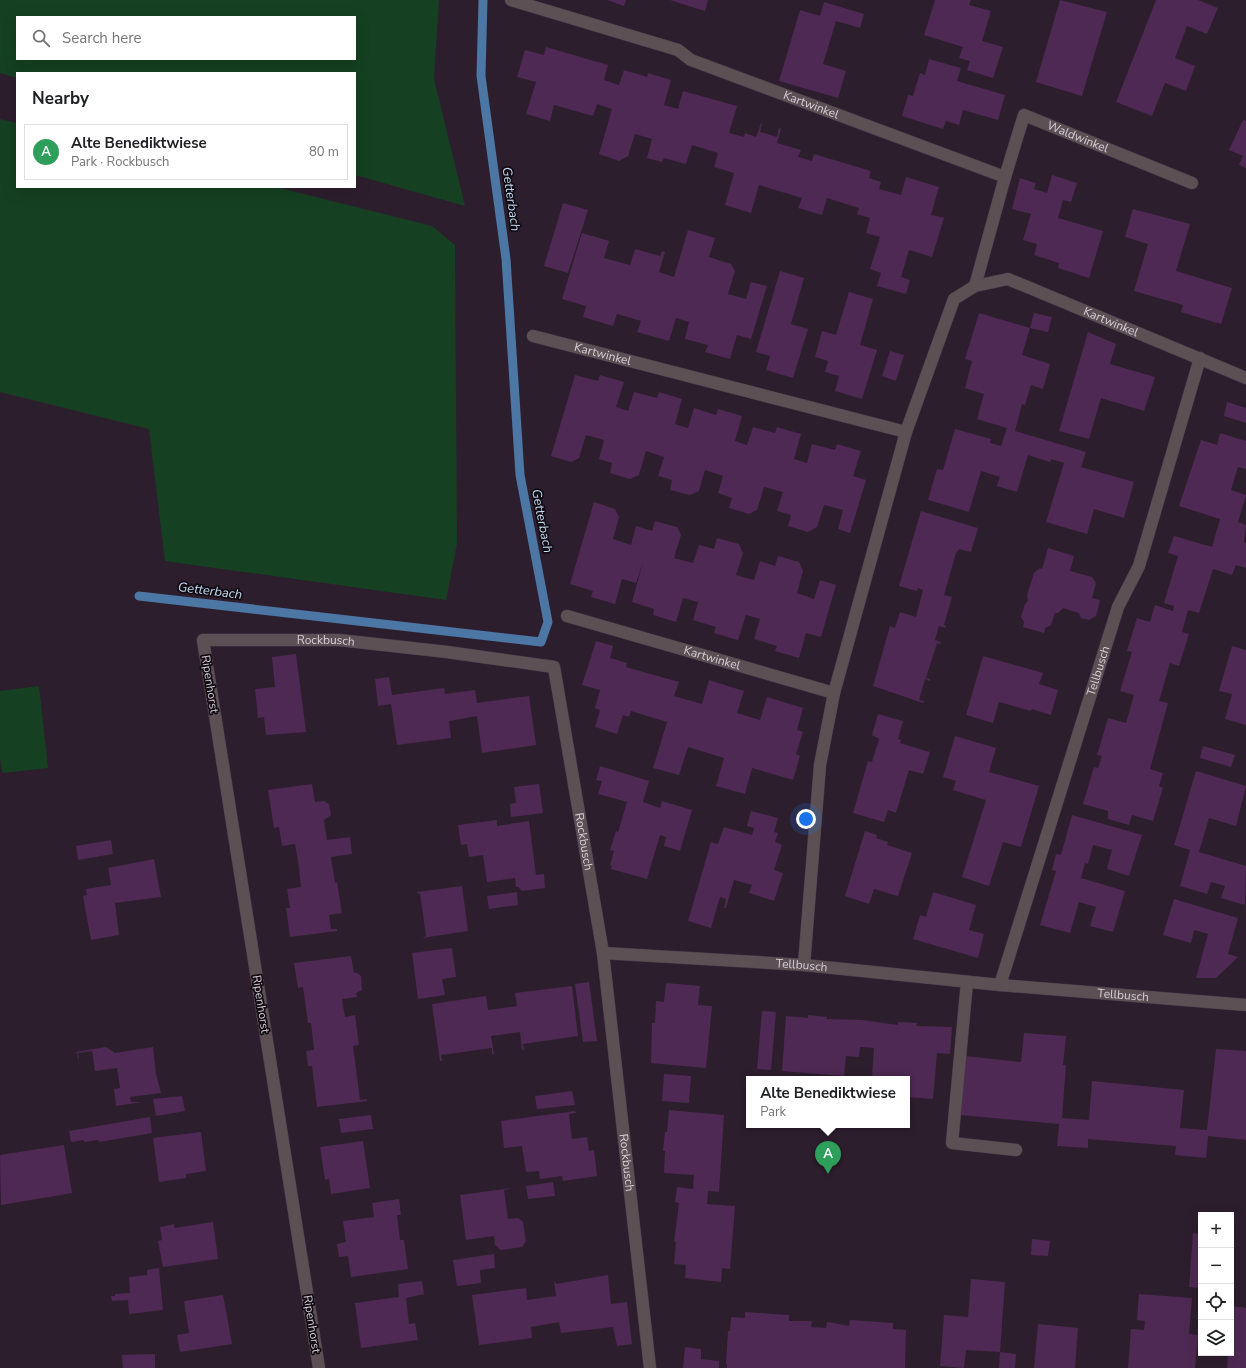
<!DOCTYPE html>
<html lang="en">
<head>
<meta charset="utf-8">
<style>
  body { margin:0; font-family:"Nunito Sans",sans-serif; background:#f6f6f6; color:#202124 }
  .controls { position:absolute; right:12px; bottom:12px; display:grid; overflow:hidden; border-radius:0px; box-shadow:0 4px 16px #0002 }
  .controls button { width:36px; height:36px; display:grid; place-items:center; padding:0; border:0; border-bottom:1px solid #e0e0e0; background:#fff; color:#202124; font:20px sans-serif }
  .you { position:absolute; left:806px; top:819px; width:14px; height:14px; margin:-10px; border:3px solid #fff; border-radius:50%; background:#1a73e8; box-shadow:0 0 0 6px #1a73e833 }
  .badge { display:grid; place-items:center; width:26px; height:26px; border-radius:50%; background:#626084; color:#fff; font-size:13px; font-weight:700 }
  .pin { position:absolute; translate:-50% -33px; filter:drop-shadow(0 1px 2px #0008) }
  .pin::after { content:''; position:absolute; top:21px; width:14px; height:12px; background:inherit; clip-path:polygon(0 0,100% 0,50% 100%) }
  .popup { position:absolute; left:746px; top:1076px; width:164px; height:52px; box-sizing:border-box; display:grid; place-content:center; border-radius:0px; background:#fff; filter:drop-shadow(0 1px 3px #0005); font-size:13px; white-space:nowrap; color:#757577 }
  .popup b { font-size:15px; color:#202124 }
  .popup::after { content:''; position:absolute; left:50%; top:100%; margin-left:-8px; border:8px solid transparent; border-top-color:#fff }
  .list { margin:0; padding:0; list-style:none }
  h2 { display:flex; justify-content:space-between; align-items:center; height:52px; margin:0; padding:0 16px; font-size:17px }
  h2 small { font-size:13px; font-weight:400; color:#757577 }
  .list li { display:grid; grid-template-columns:26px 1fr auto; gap:12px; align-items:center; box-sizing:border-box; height:56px; margin:0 8px 8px; padding:0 8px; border:1px solid #e0e0e0; border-radius:0px }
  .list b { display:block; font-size:15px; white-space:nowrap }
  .list p { margin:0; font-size:13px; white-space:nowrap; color:#757577 }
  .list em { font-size:13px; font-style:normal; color:#757577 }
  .icon { flex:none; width:22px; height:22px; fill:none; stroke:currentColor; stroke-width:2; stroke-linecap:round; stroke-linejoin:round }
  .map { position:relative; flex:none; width:1246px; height:1368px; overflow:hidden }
  .search { position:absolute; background:#fff; box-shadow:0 4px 16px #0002; left:16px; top:16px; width:340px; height:44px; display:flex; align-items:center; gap:10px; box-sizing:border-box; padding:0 14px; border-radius:0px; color:#757577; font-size:15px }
  .panel { position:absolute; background:#fff; box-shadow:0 4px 16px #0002; left:16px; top:72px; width:340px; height:116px; border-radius:0px }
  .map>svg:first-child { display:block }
  .green { fill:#154021; fill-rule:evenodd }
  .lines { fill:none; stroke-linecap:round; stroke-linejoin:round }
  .stream { stroke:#4c76a3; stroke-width:9 }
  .building { fill:#4e2953 }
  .minor-casing { stroke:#483a49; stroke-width:13 }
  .minor { stroke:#5c5054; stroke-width:12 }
  .labels { text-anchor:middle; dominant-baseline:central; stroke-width:3.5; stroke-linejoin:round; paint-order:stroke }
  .street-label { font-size:12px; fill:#d8ced9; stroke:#110b12 }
  .water-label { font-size:13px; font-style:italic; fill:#c3dbf6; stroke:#110b12 }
</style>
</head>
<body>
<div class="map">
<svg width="1246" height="1368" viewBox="0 0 1246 1368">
  <rect width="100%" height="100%" fill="#2d1e2e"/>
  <g class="green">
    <path d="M0 0H439L434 79 465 206 355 175V73H17V78L0 73ZM17 17H355V59H17Z"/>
    <polygon points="0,119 17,123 17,187 276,187 432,226 455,245 457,544 446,600 165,561 149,429 0,392"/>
    <polygon points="39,686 48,768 2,773 0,757 0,691"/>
  </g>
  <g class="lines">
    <polyline class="stream" points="139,596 541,642 548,622 520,475 506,259 481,76 483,0"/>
  </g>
  <g class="building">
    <polygon points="607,0 626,0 624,6"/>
    <polygon points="670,0 708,0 705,11"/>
    <polygon points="935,0 971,0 969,5 991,11 982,41 1003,47 993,78 967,70 970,61 959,58 963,47 924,35"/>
    <polygon points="1060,0 1107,12 1082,96 1036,82"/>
    <polygon points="1156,0 1198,0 1218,8 1207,34 1187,26 1175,58 1195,66 1186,91 1165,83 1152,116 1116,102"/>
    <polygon points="824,2 864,14 860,28 836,21 823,64 846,71 838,98 779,81 800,10 820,16"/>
    <polygon points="546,47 608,65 604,80 619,85 624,70 647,77 648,73 671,80 664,105 678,109 683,91 737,106 729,133 744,137 745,133 756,137 761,123 762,123 760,132 777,137 779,128 781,129 777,143 801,150 798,157 812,161 814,154 871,171 869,178 881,182 879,189 901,195 906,177 939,187 931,215 944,218 932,257 909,250 901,277 910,280 906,294 877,286 881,273 870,269 880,237 866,233 870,218 857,214 859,208 827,198 822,215 798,208 802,198 759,185 751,213 725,205 734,173 714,167 718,153 692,145 686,164 664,158 662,162 647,158 652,139 635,134 628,156 619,161 599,154 612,109 597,104 593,116 554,105 550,121 526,114 536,82 517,77 525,50 544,55"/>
    <polygon points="929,59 961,68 957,81 1005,95 998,120 963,110 959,125 946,121 943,129 902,116 908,95 913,96 920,73 925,75"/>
    <polygon points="1243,120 1246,121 1246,168 1239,165 1243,156 1229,150"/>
    <polygon points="1052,175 1077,183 1071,202 1063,200 1058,218 1103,231 1089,278 1058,268 1059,263 1034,255 1037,244 1023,240 1031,214 1012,209 1020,178 1036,183 1034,189 1047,193"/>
    <polygon points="563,203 588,210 568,273 544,266"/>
    <polygon points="1133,209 1190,224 1176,271 1232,288 1221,324 1181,312 1183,305 1134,291 1148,244 1125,237"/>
    <polygon points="688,230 715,238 709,257 731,264 735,271 728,294 746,299 751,282 767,286 751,339 737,335 730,359 705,352 708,345 685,339 689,322 676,318 669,341 637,332 641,321 617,314 613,326 583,317 586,306 562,299 582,233 609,241 604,258 630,265 635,249 660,256 662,251 665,252 659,272 674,277"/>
    <polygon points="780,271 804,278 791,324 808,329 793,378 766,370 770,356 756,352"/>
    <polygon points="849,292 873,299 860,345 877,350 862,399 835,391 839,376 825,372 828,361 815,357 822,331 836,335"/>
    <polygon points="979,313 1030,328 1022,355 1050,364 1043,389 1031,385 1025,405 1022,404 1015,431 1086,452 1081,467 1134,482 1124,518 1094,509 1087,534 1046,522 1064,463 1051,459 1050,462 1028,455 1017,492 997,486 1000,477 981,471 969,512 928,500 937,469 943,470 955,429 991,439 990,443 1001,446 1007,428 977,419 984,394 965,388 972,361 965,359"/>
    <polygon points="1034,313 1052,317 1048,332 1030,328"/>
    <polygon points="1088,332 1116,344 1110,364 1155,377 1144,411 1101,398 1089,439 1059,431"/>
    <polygon points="890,351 904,355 896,381 882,376"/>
    <polygon points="575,375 598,381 600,375 624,382 616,407 628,411 634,392 657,398 659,392 682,399 675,424 688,428 694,408 716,415 718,409 742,416 735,441 747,445 753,427 775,433 777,427 801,434 794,459 807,463 812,444 835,450 837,444 861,451 853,476 866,480 850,533 838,529 843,510 824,505 817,527 808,532 788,526 791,515 777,511 783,492 764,487 757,510 749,514 729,508 732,498 718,493 723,476 705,470 699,491 690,495 670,490 672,480 658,476 664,457 646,451 639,475 630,479 610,473 612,463 599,459 604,440 586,435 579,458 571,462 551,456"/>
    <polygon points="1227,402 1246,408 1246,423 1224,416"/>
    <polygon points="1220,433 1246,441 1246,469 1238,467 1231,490 1246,495 1238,522 1246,525 1244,542 1246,543 1246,568 1236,565 1232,575 1213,569 1199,613 1188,610 1182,632 1189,634 1179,666 1170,663 1159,701 1168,703 1150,769 1163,773 1159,786 1163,788 1153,821 1132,815 1129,825 1108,819 1108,811 1083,804 1094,767 1098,768 1102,756 1097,755 1108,718 1126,723 1134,695 1120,691 1132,652 1127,651 1137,618 1150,622 1155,605 1173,611 1174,606 1164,603 1178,556 1168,553 1174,536 1212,547 1220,519 1179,506 1201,440 1217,445"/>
    <polygon points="594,502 615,509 619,517 613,539 631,545 636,526 652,531 655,521 677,527 681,535 674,558 693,563 699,545 714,549 717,538 739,544 743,553 736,575 754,580 760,561 775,566 778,556 799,562 803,571 797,593 814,599 820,580 836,585 821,637 806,633 799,658 775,651 777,646 754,639 760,619 746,615 738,640 714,633 716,627 693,620 698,602 683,598 676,622 653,615 654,609 632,602 643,562 636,583 622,579 615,604 591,597 593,591 570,584"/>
    <polygon points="921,511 978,528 971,552 959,549 956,553 944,595 952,597 944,625 946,626 945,628 939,626 935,640 941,642 940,644 937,643 926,678 930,679 930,681 925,679 919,700 924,701 923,703 873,686 890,626 895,628 900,612 916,617 923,590 918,588 917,591 899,586"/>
    <polygon points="1048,548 1074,556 1070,571 1092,577 1096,583 1092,598 1100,600 1096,616 1089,620 1081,618 1079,613 1063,608 1058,613 1055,613 1051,625 1045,628 1044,633 1023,627 1024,622 1021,617 1025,604 1028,601 1027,595 1034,573 1040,568 1042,569"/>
    <polygon points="596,641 613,646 610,658 627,663 626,667 679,682 674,696 702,704 709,680 744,691 737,713 760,720 767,697 803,708 797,730 803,732 796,754 800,756 793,780 752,768 745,794 716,786 724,758 688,747 679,775 653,768 667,722 631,711 629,717 623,715 617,734 595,727 600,710 595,708 600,690 582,685"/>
    <polygon points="1232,646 1246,650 1246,725 1225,719 1232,694 1219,691"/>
    <polygon points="296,654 306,732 266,735 264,717 258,718 255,689 275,687 272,657"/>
    <polygon points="983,656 1043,673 1039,684 1058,690 1051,715 1032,709 1031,711 999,702 993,723 966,715"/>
    <polygon points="389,677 392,695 444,688 445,694 475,690 477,703 529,696 536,745 482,753 477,716 449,721 451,738 397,745 391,704 378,706 375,679"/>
    <polygon points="878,714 903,721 898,739 901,740 900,743 930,752 923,774 909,770 896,813 888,810 884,822 853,813 868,761 872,762 879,739 872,735"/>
    <polygon points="955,736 996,748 989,772 1039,786 1021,847 1003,842 989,886 962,877 986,800 953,790 956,781 943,777"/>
    <polygon points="1203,746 1235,755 1231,767 1200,758"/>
    <polygon points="600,766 649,781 643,802 660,808 662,801 692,810 680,851 664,846 666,837 660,835 647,879 611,869 612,866 610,865 614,851 610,850 616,831 618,832 627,802 598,794 602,781 596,780"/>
    <polygon points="1196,771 1246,786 1236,826 1209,818 1199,852 1246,866 1245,905 1221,898 1225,886 1211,882 1207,894 1180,886 1190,850 1174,845"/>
    <polygon points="312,784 315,802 324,801 329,804 331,815 324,820 327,840 350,837 352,854 331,857 335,883 337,882 342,913 329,915 331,929 337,929 337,931 290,937 286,908 290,908 287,889 301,887 298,861 295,844 282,846 279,827 274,828 268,790"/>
    <polygon points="539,784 543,813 511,817 510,804 516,803 514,787"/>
    <polygon points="751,811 778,818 774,832 778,833 775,842 782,845 774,870 783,873 774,901 749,893 752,885 734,880 726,908 724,908 726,899 720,897 711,928 688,921 711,842 718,844 724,827 752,835 754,828 747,826"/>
    <polygon points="1072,815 1142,835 1129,876 1107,869 1112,850 1093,845 1088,864 1085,863 1081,878 1125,891 1113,932 1090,926 1096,907 1079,902 1070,933 1040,925 1056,871 1052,870 1056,854 1061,855"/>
    <polygon points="497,820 497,826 529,821 536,875 544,874 545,888 522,891 518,887 516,887 515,878 487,882 483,855 469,857 467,844 461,845 458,825"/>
    <polygon points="865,831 877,835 876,838 888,842 887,845 912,853 898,896 874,889 869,904 845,896"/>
    <polygon points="111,840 113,854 78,860 76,846"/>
    <polygon points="154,859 161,897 115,903 119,935 91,940 83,896 87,895 86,889 111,885 108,868"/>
    <polygon points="462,886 468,931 422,938 426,936 420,893 418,894 417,892"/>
    <polygon points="517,892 518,905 489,909 487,896"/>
    <polygon points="933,892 976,905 969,930 984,934 978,958 913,939 920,915 926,917"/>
    <polygon points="1174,899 1238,918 1228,954 1238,957 1216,978 1196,978 1208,934 1194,930 1191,943 1163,935"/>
    <polygon points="452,948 456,977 442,979 445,995 418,999 412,953"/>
    <polygon points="351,956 354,973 357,973 361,976 362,990 356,993 357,997 342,999 345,1017 355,1015 359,1045 353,1046 360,1100 367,1099 367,1101 317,1107 312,1066 308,1066 306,1051 314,1050 311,1023 308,1023 303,987 298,988 294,963"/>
    <polygon points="589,982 597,1041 583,1042 575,984"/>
    <polygon points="666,983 700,986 698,1005 712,1006 706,1068 651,1063 652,1023 655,1023 656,1001 664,1002"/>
    <polygon points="572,986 578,1036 523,1044 524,1050 522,1050 520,1032 491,1036 494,1054 492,1054 492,1048 441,1055 442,1061 440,1061 432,1004 486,996 488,1010 517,1006 515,993"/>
    <polygon points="762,1011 776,1012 771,1070 757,1069"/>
    <polygon points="808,1015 827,1017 827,1019 862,1020 898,1025 898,1022 917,1023 916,1026 952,1027 950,1054 937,1053 933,1099 907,1097 907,1079 872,1078 874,1048 860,1047 859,1057 846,1056 844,1076 782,1071 786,1016 808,1018"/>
    <polygon points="1024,1033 1066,1036 1063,1065 1066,1065 1062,1118 1089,1120 1092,1081 1184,1090 1180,1128 1207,1130 1216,1049 1246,1051 1246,1140 1208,1136 1206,1158 1175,1155 1176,1146 1088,1139 1088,1148 1057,1146 1059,1124 960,1115 965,1056 1021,1062"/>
    <polygon points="106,1047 115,1053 153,1047 156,1074 161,1093 130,1097 131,1102 142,1102 116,1106 114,1089 120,1088 117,1068 95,1071 92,1051 78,1053 79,1059 78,1059 77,1053 75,1052"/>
    <polygon points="664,1074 691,1076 689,1103 662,1101"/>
    <polygon points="572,1091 575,1105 537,1109 535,1096"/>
    <polygon points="182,1096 185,1111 156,1116 153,1099"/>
    <polygon points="669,1110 724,1115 719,1192 708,1191 707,1204 735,1206 730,1269 722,1268 721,1282 685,1278 686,1265 674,1264 676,1242 674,1242 679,1203 675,1202 677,1187 693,1189 694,1175 664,1173 665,1151 663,1151 664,1141 665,1132 667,1132"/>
    <polygon points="575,1111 576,1113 569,1114 572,1139 587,1137 589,1151 594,1150 597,1176 563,1181 562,1176 540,1179 539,1171 526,1172 522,1146 504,1148 501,1121"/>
    <polygon points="371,1115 373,1129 341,1133 339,1119"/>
    <polygon points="150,1117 152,1133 99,1142 98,1140 84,1142 84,1140 71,1142 69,1131"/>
    <polygon points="201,1132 206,1171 186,1174 186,1178 159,1182 153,1138"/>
    <polygon points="363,1141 370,1188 331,1194 329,1179 325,1180 320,1147"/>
    <polygon points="64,1145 72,1193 1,1205 0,1155"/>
    <polygon points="553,1182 555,1196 528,1199 526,1186"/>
    <polygon points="512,1188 504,1190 508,1219 518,1218 523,1222 526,1241 522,1247 501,1250 495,1245 494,1236 466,1240 460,1195"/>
    <polygon points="399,1199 401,1215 397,1215 400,1240 404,1240 408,1269 351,1277 348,1256 339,1257 337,1244 346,1242 343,1221 374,1217 372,1203"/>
    <polygon points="213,1222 218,1259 163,1267 158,1241 162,1240 160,1227 174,1224 174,1228"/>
    <polygon points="1193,1233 1201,1234 1201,1288 1189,1287"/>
    <polygon points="1032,1239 1050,1241 1048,1256 1031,1255"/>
    <polygon points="494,1254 495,1268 480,1270 481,1283 457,1286 453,1260"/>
    <polygon points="159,1268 163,1310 129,1314 128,1300 112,1301 111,1296 115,1296 115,1294 130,1293 129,1277 147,1275 147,1270"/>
    <polygon points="608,1275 611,1304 627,1302 632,1344 617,1346 613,1327 561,1333 559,1322 531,1327 532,1338 479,1345 472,1295 526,1288 527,1300 541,1298 556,1296 554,1280 556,1284"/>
    <polygon points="971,1279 1005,1282 1000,1352 966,1350 964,1368 940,1366 944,1315 968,1317"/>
    <polygon points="422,1281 424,1294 406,1298 409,1324 415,1323 418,1340 361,1348 355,1303 399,1297 398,1284"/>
    <polygon points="1139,1294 1192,1298 1189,1334 1198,1335 1195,1368 1128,1368 1131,1329 1144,1330 1145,1321 1137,1320"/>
    <polygon points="223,1295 232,1344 180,1352 177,1335 189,1333 184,1301"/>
    <polygon points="1231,1306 1246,1308 1246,1368 1227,1368 1228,1353 1231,1353"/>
    <polygon points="745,1312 789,1315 789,1321 812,1321 811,1327 826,1328 827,1322 849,1326 850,1320 893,1323 893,1329 906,1330 905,1368 727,1368 727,1364 726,1364 728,1331 730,1331 731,1317 745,1318"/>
    <polygon points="1038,1324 1078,1328 1075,1368 1034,1368"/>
    <polygon points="685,1347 701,1349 701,1359 719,1361 719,1368 683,1368"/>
    <polygon points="1000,1352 1016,1354 1015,1368 999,1368"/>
    <polygon points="155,1354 155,1368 123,1368 122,1355"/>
  </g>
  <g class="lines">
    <defs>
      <g id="minor">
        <path id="s1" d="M511 0 678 50 691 60 1005 177 975 286"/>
        <path id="s2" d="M1005 177 1024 115 1192 183"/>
        <path id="s3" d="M533 336 906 432"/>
        <path id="s4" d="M567 616 834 693"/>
        <path id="s5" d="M603 953 804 965 1000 985 1246 1005"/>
        <path id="s6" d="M804 965 820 765 834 693 906 432 954 299 975 286 1008 279 1246 378"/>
        <polyline points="967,982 952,1143 1016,1150"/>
        <path id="s7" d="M1000 985 1118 607 1139 566 1200 358"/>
        <path id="s8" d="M319 1368 203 640H339L447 652 554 667 603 953 650 1368"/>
      </g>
    </defs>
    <use href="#minor" class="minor-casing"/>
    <use href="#minor" class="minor"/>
  </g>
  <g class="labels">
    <g class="street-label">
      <text stroke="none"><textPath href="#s1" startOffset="319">Kartwinkel</textPath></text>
      <text stroke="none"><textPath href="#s2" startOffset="123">Waldwinkel</textPath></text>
      <text stroke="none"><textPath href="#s6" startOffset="856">Kartwinkel</textPath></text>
      <text stroke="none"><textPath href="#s3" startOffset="72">Kartwinkel</textPath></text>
      <text stroke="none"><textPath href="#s8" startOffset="860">Rockbusch</textPath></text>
      <text stroke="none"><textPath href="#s4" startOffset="151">Kartwinkel</textPath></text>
      <text stroke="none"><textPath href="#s7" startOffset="329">Tellbusch</textPath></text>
      <text transform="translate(210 684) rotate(81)">Ripenhorst</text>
      <text stroke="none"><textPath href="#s8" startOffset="1267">Rockbusch</textPath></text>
      <text stroke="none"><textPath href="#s5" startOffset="199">Tellbusch</textPath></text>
      <text stroke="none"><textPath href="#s5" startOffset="522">Tellbusch</textPath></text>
      <text transform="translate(261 1004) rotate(81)">Ripenhorst</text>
      <text stroke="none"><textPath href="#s8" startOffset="1591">Rockbusch</textPath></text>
      <text transform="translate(312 1324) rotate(81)">Ripenhorst</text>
    </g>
    <g class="water-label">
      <text transform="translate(511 199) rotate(82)">Getterbach</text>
      <text transform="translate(542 521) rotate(79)">Getterbach</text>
      <text transform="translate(210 591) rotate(7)">Getterbach</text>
    </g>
  </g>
</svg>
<div class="controls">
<button>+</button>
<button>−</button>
<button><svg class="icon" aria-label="locate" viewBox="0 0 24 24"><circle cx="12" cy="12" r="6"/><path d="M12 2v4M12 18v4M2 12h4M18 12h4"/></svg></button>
<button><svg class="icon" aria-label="layers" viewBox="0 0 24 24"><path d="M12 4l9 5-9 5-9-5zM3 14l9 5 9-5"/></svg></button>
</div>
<div class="you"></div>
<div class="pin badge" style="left:828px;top:1174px;background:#2e9e5b">A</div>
<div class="popup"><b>Alte Benediktwiese</b>Park</div>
<div class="search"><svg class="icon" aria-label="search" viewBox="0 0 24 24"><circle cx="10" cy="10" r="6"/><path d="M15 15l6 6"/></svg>Search here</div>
<section class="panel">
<h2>Nearby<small></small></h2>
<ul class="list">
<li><span class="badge" style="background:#2e9e5b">A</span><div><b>Alte Benediktwiese</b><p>Park · Rockbusch</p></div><em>80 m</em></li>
</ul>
</section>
</div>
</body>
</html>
